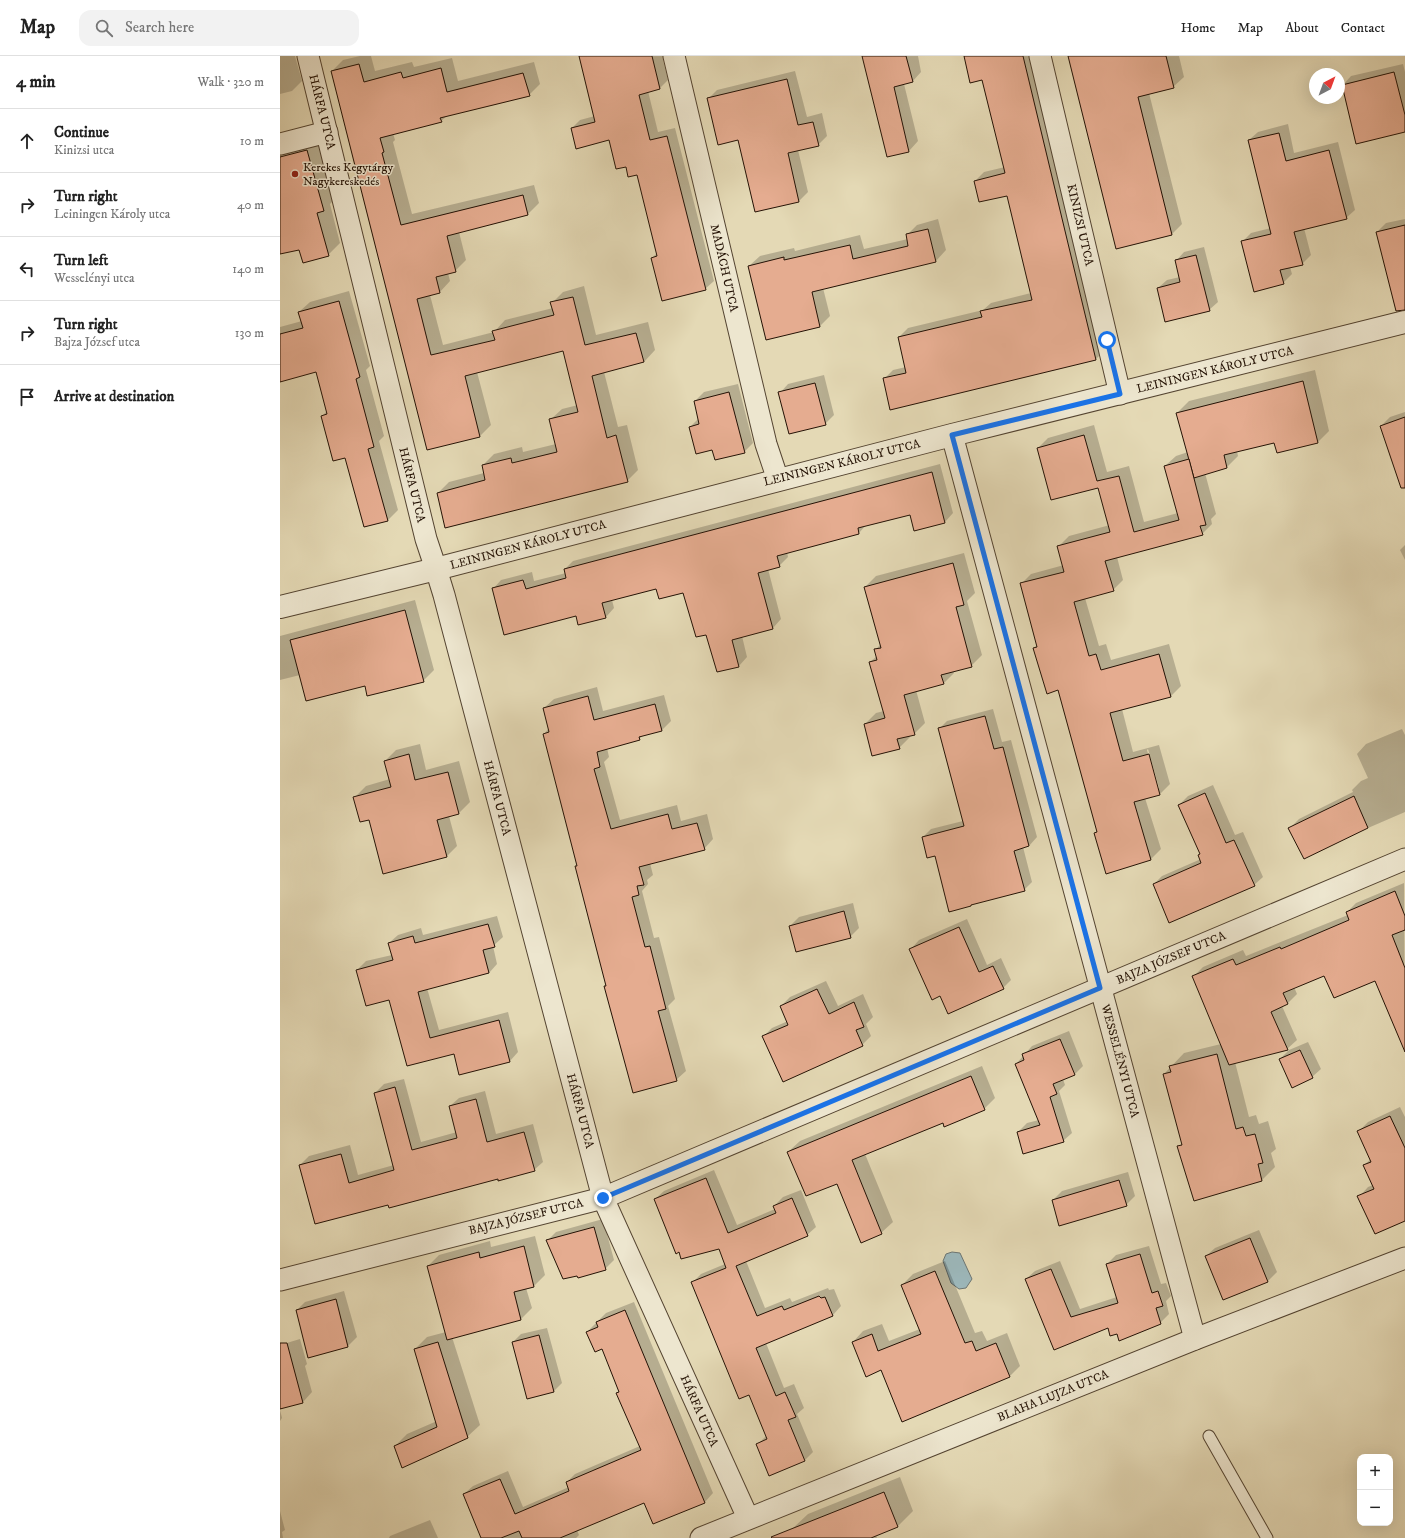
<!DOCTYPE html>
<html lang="en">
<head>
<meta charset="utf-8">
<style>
  body { margin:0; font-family:"IM FELL DW Pica",serif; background:#f2f2f2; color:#222 }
  .controls { position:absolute; right:12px; bottom:12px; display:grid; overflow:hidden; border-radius:8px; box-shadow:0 4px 16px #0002 }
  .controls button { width:36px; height:36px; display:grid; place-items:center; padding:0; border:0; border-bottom:1px solid #e0e0e0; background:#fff; color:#222; font:20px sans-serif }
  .compass { position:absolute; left:1029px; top:12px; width:36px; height:36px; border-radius:50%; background:#fff; box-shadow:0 4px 16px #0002; rotate:41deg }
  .stop { position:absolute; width:12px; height:12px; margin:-9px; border:3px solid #1a73e8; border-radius:50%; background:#fff }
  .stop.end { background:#1a73e8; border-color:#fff; box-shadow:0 1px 4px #0008 }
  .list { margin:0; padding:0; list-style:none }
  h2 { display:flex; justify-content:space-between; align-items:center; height:52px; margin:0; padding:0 16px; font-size:17px }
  h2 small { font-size:13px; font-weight:400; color:#767676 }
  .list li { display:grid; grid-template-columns:26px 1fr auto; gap:12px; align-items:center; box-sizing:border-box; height:64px; padding:0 16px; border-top:1px solid #e0e0e0 }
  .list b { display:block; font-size:15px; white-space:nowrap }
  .list p { margin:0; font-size:13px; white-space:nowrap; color:#767676 }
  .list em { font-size:13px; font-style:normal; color:#767676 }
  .icon { flex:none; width:22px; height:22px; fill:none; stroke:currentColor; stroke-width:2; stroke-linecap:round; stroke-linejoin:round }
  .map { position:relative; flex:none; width:1125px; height:1482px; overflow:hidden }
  header { display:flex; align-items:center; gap:24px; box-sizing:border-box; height:56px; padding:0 20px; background:#fff; border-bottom:1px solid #e0e0e0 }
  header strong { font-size:19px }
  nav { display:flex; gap:22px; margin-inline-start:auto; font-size:14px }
  .search { width:280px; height:36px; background:#f2f2f2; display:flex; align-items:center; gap:10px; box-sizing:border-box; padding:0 14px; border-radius:12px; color:#767676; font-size:15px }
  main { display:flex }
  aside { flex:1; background:#fff }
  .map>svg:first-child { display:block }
  .water { fill:#9cb7ba; stroke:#6c7572 }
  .shadow { fill:#0003; fill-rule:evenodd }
  .building { fill:#e5ac90; stroke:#241205 }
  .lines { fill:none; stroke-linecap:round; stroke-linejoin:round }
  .service-casing { stroke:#544431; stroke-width:13 }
  .minor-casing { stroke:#544431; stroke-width:23 }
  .tertiary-casing { stroke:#544431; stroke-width:24 }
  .service { stroke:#ede6cf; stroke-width:11 }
  .minor { stroke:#ede6cf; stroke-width:21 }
  .tertiary { stroke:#ede6cf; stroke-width:22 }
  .route { stroke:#1a73e8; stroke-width:5 }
  .poi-dot { fill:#8f2418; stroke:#ede6cf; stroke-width:1.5 }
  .labels { text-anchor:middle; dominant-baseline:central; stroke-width:3; stroke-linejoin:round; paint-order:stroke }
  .street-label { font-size:12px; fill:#241205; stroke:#ede6cf }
  .poi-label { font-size:12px; fill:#241205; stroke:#ede6cf; text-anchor:start }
</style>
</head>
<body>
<header>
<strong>Map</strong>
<div class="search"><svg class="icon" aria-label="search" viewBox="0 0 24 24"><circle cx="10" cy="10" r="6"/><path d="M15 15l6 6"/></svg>Search here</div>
<nav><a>Home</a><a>Map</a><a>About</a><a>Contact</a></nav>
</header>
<main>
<aside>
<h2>4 min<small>Walk · 320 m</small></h2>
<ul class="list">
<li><svg class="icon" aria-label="ahead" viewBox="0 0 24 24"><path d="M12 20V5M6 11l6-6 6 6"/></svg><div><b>Continue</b><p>Kinizsi utca</p></div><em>10 m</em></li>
<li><svg class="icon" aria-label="right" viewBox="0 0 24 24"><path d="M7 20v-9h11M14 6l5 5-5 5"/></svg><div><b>Turn right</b><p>Leiningen Károly utca</p></div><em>40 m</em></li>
<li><svg class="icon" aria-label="left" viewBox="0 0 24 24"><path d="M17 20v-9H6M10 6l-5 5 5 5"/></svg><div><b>Turn left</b><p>Wesselényi utca</p></div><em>140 m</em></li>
<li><svg class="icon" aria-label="right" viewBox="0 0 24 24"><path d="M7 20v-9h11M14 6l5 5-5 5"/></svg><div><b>Turn right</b><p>Bajza József utca</p></div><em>130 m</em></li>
<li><svg class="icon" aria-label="arrive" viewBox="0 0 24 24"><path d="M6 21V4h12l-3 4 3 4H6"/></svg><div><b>Arrive at destination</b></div></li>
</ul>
</aside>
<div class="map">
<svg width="1125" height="1482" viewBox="0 0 1125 1482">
  <rect width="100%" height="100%" fill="#e4d9b5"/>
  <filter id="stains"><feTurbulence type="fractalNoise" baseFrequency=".005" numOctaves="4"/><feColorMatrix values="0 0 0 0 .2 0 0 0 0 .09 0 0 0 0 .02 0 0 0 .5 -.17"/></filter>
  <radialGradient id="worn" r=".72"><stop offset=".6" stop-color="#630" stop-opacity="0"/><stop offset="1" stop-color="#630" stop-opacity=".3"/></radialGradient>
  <polygon class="water" points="672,1196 680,1197 692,1223 686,1232 679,1233 671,1227 663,1205 666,1198"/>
  <g class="shadow">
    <polygon points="0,0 15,0 22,25 12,35 0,38"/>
    <polygon points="80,0 91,0 95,15 132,6 134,11 172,2 178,25 254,6 260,28 249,39 167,60 161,65 113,77 115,84 113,86 132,158 254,129 259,147 248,158 179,176 186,204 175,215 168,217 170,225 159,237 150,239 163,289 214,276 225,264 273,252 272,247 283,236 304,230 316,279 368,266 375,294 364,306 324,316 338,371 347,369 358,414 347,425 158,437 169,426 204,417 203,409 214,398 242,391 243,396 276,388 270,364 282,353 298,349 284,294 197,316 211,369 200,380 147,393 52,15 63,4"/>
    <polygon points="304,0 384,0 385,3 383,4 388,24 380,32 368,35 378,76 395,72 434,225 425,233 372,202 377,197 357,117 347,110 329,83 292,72 300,64 315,60"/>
    <polygon points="583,0 638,0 641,16 632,26 624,28 638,85 629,95"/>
    <polygon points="691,0 754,0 825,294 816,303 611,352 604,323 613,314 626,311 619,281 628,272 703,254 711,247 751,237 728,138 695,125 704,116 725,111 703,23"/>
    <polygon points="789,0 899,0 904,21 893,31 869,37 902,168 892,178"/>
    <polygon points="1123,8 1125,16 1125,75 1063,29 1071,20"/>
    <polygon points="515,15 527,61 542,57 547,80 538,89 518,94 528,136 519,145 476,155 458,83 428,43 437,34"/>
    <polygon points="1008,68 1014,97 1058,86 1075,154 1066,162 1024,172 1031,199 1022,208 1010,211 1012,218 1003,227 962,186 971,177 991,172 969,84 978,76"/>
    <polygon points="39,83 55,143 50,148 60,187 48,199 20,192 0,197 0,93"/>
    <polygon points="658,163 666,194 656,205 543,232 550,260 540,270 487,283 469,210 480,200 514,192 515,195 580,179 584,193 628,183 627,179 637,169"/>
    <polygon points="1125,163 1125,226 1097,176 1106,167"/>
    <polygon points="924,191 938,246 929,254 878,232 887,224 900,221 896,205 904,196"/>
    <polygon points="69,235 90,310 86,314 104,380 99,385 118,454 107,465 65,401 42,360 47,355 37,315 0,325 0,271 22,265 19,256 30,246"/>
    <path d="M1035 314 1049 375 1038 386 997 396 995 385 957 395 958 400 947 411 925 417 936 458 931 463 932 468 922 478 837 501 843 524 833 534 805 542 819 590 826 588 831 604 889 588 901 630 891 640 842 653 853 696 879 689 890 728 880 738 865 742 881 793 871 803 815 777 817 775 778 633 754 592 757 589 741 528 751 518 784 509 779 490 789 480 830 469 819 430 758 392 768 382 814 369 827 416 849 410 864 466 898 457 885 410 896 400 908 396 897 357 909 345ZM868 693 879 732H877L867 694Z"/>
    <polygon points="544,319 554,359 545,368 500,337 508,328"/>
    <polygon points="458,328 473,387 464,396 433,393 410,371 419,362 415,345 424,336"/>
    <polygon points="1125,356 1125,392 1101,370 1110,361"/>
    <polygon points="660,408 673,457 665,466 631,457 586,469 579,477 507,496 508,501 499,510 488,513 501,563 493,572 462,580 467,601 459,610 427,577 404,536 377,532 332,544 334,552 326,561 299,568 297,559 213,533 221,524 252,516 254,525 286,517 285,513 293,505"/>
    <polygon points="1125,489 1125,504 1120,494"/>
    <polygon points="684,497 695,537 687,545 702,599 691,610 673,614 674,617 663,628 636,634 645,667 634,678 630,679 630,681 619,692 585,668 596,657 604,655 590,606 597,600 595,594 601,588 585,531 596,520"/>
    <polygon points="135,544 154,614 143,625 85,629 20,619 0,624 0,580"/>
    <polygon points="317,631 323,655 384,639 391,665 382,674 363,679 359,683 327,692 329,701 324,706 340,764 397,749 401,765 427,758 433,783 424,793 370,807 373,819 367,824 368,828 362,835 374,882 379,881 395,943 388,950 406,1015 396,1024 325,931 327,929 298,809 264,678 269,672 264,652 274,643"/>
    <polygon points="713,653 722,686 731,684 757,781 749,790 743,791 752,826 744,834 693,847 691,849 643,781 651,773 683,765 659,673 667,665"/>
    <polygon points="1122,673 1125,679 1125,756 1088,772 1088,771 1024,801 1010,772 1019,763 1073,736 1072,734 1081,725 1088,722 1077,698 1086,688"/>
    <polygon points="140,688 146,714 179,705 190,746 179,757 169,760 177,790 166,801 90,763 75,741 86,730 110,723 105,705 116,694"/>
    <polygon points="933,729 955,779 963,776 983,821 974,829 874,828 882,820 921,803 921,798 899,749 908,740"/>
    <polygon points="1124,827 1125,993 1095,923 1045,918 1014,931 1017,938 1008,947 1002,950 1017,984 1007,993 955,1006 969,1061 976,1059 979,1068 988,1065 996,1093 991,1097 995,1111 982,1124 914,1144 899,1091 902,1087 884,1018 904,997 941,988 913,921 923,911 963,894 966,900 1068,859 1067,856 1076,847"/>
    <polygon points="573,847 579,872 570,881 510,870 519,861"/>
    <polygon points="217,860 223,881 213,890 217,908 209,917 147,932 159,974 228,956 238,996 230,1005 180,1018 174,997 128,1009 109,942 77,914 86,905 112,899 109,887 118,879 141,872 143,879"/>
    <polygon points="687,863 707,909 721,902 731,924 723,932 661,939 631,893 639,884"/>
    <polygon points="546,925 558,950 583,938 593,961 586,968 591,980 582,989 484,980 492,972 508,965 501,950 510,941"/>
    <polygon points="789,975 803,1010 795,1018 783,1023 785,1029 779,1035 792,1077 783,1085 738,1076 747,1067 759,1064 736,1008 752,990"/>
    <polygon points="1028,986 1041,1013 1032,1021 1000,1003 1009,994"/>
    <polygon points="702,1010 715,1042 704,1053 663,1065 585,1098 613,1166 601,1177 557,1127 508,1096 520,1085"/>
    <polygon points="124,1023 141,1086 177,1076 170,1050 179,1042 205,1035 216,1078 253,1068 263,1106 254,1114 109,1147 20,1109 29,1100 70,1089 78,1119 114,1109 95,1037 104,1028"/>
    <polygon points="1120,1051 1125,1061 1125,1164 1079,1141 1088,1131 1093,1129 1084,1109 1091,1103 1078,1076 1088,1066"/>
    <polygon points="434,1114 457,1169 495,1153 494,1150 503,1141 521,1134 536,1171 527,1179 466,1205 485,1252 510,1242 512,1246 548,1232 549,1234 554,1233 561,1250 553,1259 486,1287 504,1332 514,1328 524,1352 517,1358 533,1396 524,1405 478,1388 486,1380 470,1337 412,1227 421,1218 445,1208 440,1192 375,1143 384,1135"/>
    <polygon points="848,1116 855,1140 846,1149 773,1144 782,1135"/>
    <polygon points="323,1163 334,1204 325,1213 267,1185 276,1176"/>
    <polygon points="979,1174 997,1216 988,1225 944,1243 926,1200 935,1192"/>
    <polygon points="255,1180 265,1219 254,1230 246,1232 252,1252 241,1263 172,1281 200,1369 187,1381 115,1390 127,1378 157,1365 135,1293 147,1281 166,1276 148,1210 159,1199 210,1185 211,1191"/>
    <polygon points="869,1190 881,1228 886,1227 891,1240 886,1245 889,1258 880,1267 837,1277 828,1271 774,1293 746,1223 755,1215 780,1205 800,1253 837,1241 827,1208 836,1199"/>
    <polygon points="665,1205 695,1277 702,1275 707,1285 727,1277 740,1310 730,1320 601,1313 573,1286 583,1275 602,1268 609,1285 640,1273 622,1229 633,1218"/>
    <polygon points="64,1235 77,1281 68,1290 29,1300 17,1254 25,1246"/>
    <polygon points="354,1246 433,1437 425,1446 374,1467 365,1446 297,1474 299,1479 296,1482 202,1482 184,1438 193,1430 228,1415 243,1451 289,1431 287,1426 295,1418 360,1390 338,1337 340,1335 322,1292 307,1276 326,1257"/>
    <polygon points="267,1272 282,1327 274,1335 248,1342 233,1286 241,1278"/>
    <polygon points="20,1283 27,1308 25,1310 32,1336 23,1346 0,1352 0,1289"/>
    <polygon points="0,1354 2,1362 0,1365"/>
    <polygon points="620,1421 633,1455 617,1471 596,1479 597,1482 515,1482 512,1473 528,1458"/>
    <polygon points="0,1455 5,1474 2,1476 3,1482 0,1482"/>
    <polygon points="150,1464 158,1482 109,1482 110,1480"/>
  </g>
  <g class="building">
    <polygon points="299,0 372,0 380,33 359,39 370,84 387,80 426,234 382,245 371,202 377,200 357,119 348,121 346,111 336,113 329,84 296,93 291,72 315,66"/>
    <polygon points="582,0 626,0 633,26 614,31 629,96 607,101"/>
    <polygon points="684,0 743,0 816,304 610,354 603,322 626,317 618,281 702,261 700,255 752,244 727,140 699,146 694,125 725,117 702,24 690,27"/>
    <polygon points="788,0 886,0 894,32 858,41 892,179 836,193"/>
    <polygon points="79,8 84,26 121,16 123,22 161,12 167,36 243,17 250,40 160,62 162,66 100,82 104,96 102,97 121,169 243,139 248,159 167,180 176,216 156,221 160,237 137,243 151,299 215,284 212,275 274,259 270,246 293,241 305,289 356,277 364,306 312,320 327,382 336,379 348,426 165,472 157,437 205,424 202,409 231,402 232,407 277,396 269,363 298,356 283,295 185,320 200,381 147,394 51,15"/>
    <polygon points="1114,16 1125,59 1125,76 1076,88 1062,29"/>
    <polygon points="507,23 518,69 533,66 539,90 508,97 519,146 475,156 458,84 438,89 427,42"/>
    <polygon points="999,77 1006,105 1049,94 1067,163 1014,176 1023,209 1000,214 1004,228 974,236 961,185 991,178 968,84"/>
    <polygon points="27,94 44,155 37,157 49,200 23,207 19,194 0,198 0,101"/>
    <polygon points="1125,169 1125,254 1116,255 1096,176"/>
    <polygon points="648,173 656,206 532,236 540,271 486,284 468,210 504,201 504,204 570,189 573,203 628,190 626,178"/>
    <polygon points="916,199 930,255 885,266 877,232 900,226 895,204"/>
    <polygon points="59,245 80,321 76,323 94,391 88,393 108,465 84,471 65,402 53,405 41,360 47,358 36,316 0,326 0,278 23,272 18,256"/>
    <polygon points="1023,325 1038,387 997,397 994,387 944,399 947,412 914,422 896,357"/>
    <polygon points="535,327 546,369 509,378 498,336"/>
    <polygon points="449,336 465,397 435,404 432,394 416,398 409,371 419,368 414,345"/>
    <polygon points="1125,361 1125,432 1121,432 1100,370"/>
    <polygon points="804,379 817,425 839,420 854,476 899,464 884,410 909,403 926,469 920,470 923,479 825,505 834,535 794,546 809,600 816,598 821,614 879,598 891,641 830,657 843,705 869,698 880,739 854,746 871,804 826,818 814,777 817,776 778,634 767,638 753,592 757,591 740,527 784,516 777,490 830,476 818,432 771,444 757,392"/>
    <polygon points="652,416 665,467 634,475 630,459 578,472 579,478 497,500 500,511 478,517 493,573 452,584 459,611 437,616 426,579 416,581 403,537 379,543 376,533 322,547 326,562 298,569 296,560 224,579 212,532 243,524 246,533 286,522 284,513"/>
    <polygon points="673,507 684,549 676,551 692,611 661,619 664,628 624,639 635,679 617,683 620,693 592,700 584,668 605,662 589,606 597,604 594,593 601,592 584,531"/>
    <polygon points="125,554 144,626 87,640 85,630 26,645 10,584"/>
    <polygon points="308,640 314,664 375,648 382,675 359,681 360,684 317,696 320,711 314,713 331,773 388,758 392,773 417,767 425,794 359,811 364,829 357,830 359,839 352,841 365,891 370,890 386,953 378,955 397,1025 353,1037 324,930 326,930 295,810 297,810 263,678 269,676 263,652"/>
    <polygon points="705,660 714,693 723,691 749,790 734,795 745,835 691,849 691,850 669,856 655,800 647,802 642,781 684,770 658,672"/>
    <polygon points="129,698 135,724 168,716 179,758 157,764 167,801 103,818 89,764 80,766 73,741 111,731 104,705"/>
    <polygon points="925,737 946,787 954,784 975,830 889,867 873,828 921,807 918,799 920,798 898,749"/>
    <polygon points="1074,740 1088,772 1024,803 1008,772"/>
    <polygon points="1115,835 1125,860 1125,874 1112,879 1125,912 1125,996 1095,925 1054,942 1044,920 1003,937 1008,948 991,956 1008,994 949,1009 912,920 953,903 956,909 1000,891 1001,893 1069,864 1066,856"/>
    <polygon points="564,855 571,882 516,896 509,870"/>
    <polygon points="208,868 215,891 203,894 209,917 138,936 150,982 219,964 230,1006 179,1019 174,998 127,1010 109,944 86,950 76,914 113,904 108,887 133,880 135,887"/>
    <polygon points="679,871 699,916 713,910 724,933 668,958 660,940 652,944 629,893"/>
    <polygon points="537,933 549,958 574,946 584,971 576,974 583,990 503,1026 482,980 508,969 500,950"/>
    <polygon points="780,983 795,1019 773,1028 777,1038 770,1041 784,1086 743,1098 737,1076 760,1069 735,1008 744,1004 742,998"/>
    <polygon points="1020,994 1033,1022 1012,1032 999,1003"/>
    <polygon points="937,998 956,1073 963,1071 966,1080 975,1078 983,1107 978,1108 982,1125 914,1145 897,1090 902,1089 883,1018 891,1016 889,1010"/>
    <polygon points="691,1020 705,1054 664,1071 663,1067 572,1104 602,1178 581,1187 557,1128 526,1140 507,1096"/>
    <polygon points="115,1031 132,1094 177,1082 169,1050 196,1043 207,1086 244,1076 255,1115 218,1125 218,1123 109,1152 108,1149 35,1168 19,1109 61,1098 69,1127 114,1114 94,1037"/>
    <polygon points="1110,1060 1125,1092 1125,1165 1095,1178 1077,1140 1094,1133 1083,1109 1091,1106 1077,1075"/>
    <polygon points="426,1122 448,1177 496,1157 493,1150 512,1142 528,1180 456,1210 477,1260 502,1250 504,1254 539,1240 541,1242 545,1241 553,1260 476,1292 496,1340 505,1336 516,1361 508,1364 525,1405 489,1420 476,1388 487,1383 469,1339 459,1343 411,1226 446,1212 439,1193 401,1203 399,1196 396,1198 374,1143"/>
    <polygon points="839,1124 847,1150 779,1170 772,1144"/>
    <polygon points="314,1171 326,1214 298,1222 297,1220 283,1223 266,1184"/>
    <polygon points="970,1182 988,1226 943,1244 925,1200"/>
    <polygon points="244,1190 254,1231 234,1236 241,1264 167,1284 147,1210 199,1196 200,1202"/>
    <polygon points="860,1198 872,1237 878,1235 883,1250 876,1252 881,1268 839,1285 837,1278 830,1280 828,1272 774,1294 745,1223 771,1213 791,1261 838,1247 826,1208"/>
    <polygon points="655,1215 685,1287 692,1285 696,1295 716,1287 730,1321 622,1366 601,1314 586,1321 572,1286 592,1278 598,1295 641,1278 621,1229"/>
    <polygon points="56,1243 68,1291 28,1302 16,1254"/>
    <polygon points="345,1254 425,1447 373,1468 364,1447 280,1482 242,1482 239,1475 221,1482 201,1482 183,1438 220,1423 235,1458 289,1435 286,1426 361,1394 336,1337 339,1336 322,1293 315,1296 306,1276 318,1271 316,1266"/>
    <polygon points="259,1279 274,1336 247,1343 232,1286"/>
    <polygon points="158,1286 188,1382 122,1412 114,1390 157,1371 134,1293"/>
    <polygon points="0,1287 7,1287 23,1347 0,1353"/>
    <polygon points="604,1436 618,1471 591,1482 492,1482 491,1481"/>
  </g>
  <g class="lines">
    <defs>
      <polyline id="service" points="929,1380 987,1482"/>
      <g id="minor">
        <polyline points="28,0 146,483 156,513 164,539 323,1142 468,1462"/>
        <polyline points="394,0 486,388 498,424"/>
        <polyline points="760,0 840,338"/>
        <polyline points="0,88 47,76"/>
        <polyline points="672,379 915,1283"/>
        <polyline points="0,1224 323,1142 1125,803"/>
        <polyline points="421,1482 915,1283 1125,1202"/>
      </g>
      <polyline id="tertiary" points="0,551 156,513 672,379 1125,266"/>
    </defs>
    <use href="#service" class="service-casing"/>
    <use href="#minor" class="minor-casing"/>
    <use href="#tertiary" class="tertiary-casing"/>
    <use href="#service" class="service"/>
    <use href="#minor" class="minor"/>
    <use href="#tertiary" class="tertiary"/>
  </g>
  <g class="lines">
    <polyline class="route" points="323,1142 820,932 672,379 840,338 827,284"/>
  </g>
  <circle class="poi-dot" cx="15" cy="118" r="4"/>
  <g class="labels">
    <g class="street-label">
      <text transform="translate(42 56) rotate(76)">HÁRFA UTCA</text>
      <text transform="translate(800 169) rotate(77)">KINIZSI UTCA</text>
      <text transform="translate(444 212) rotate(77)">MADÁCH UTCA</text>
      <text transform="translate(935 314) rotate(-14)">LEININGEN KÁROLY UTCA</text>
      <text transform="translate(562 407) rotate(-14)">LEININGEN KÁROLY UTCA</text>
      <text transform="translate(132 429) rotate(76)">HÁRFA UTCA</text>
      <text transform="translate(248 489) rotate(-15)">LEININGEN KÁROLY UTCA</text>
      <text transform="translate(217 742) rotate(75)">HÁRFA UTCA</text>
      <text transform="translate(891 902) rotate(-23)">BAJZA JÓZSEF UTCA</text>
      <text transform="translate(840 1005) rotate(75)">WESSELÉNYI UTCA</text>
      <text transform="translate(300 1055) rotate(75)">HÁRFA UTCA</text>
      <text transform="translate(246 1161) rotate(-14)">BAJZA JÓZSEF UTCA</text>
      <text transform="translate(773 1340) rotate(-22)">BLAHA LUJZA UTCA</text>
      <text transform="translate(419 1355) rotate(66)">HÁRFA UTCA</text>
    </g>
    <g class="poi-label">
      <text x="23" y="111">Kerekes Kegytárgy<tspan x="23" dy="14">Nagykereskedés</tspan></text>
    </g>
  </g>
  <rect width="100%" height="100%" filter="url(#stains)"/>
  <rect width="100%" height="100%" fill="url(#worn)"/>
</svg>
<div class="controls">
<button>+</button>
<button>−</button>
</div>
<svg class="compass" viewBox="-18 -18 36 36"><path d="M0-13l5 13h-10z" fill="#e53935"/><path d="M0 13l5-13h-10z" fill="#767676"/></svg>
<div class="stop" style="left:827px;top:284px"></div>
<div class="stop end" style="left:323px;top:1142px"></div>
</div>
</main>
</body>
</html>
